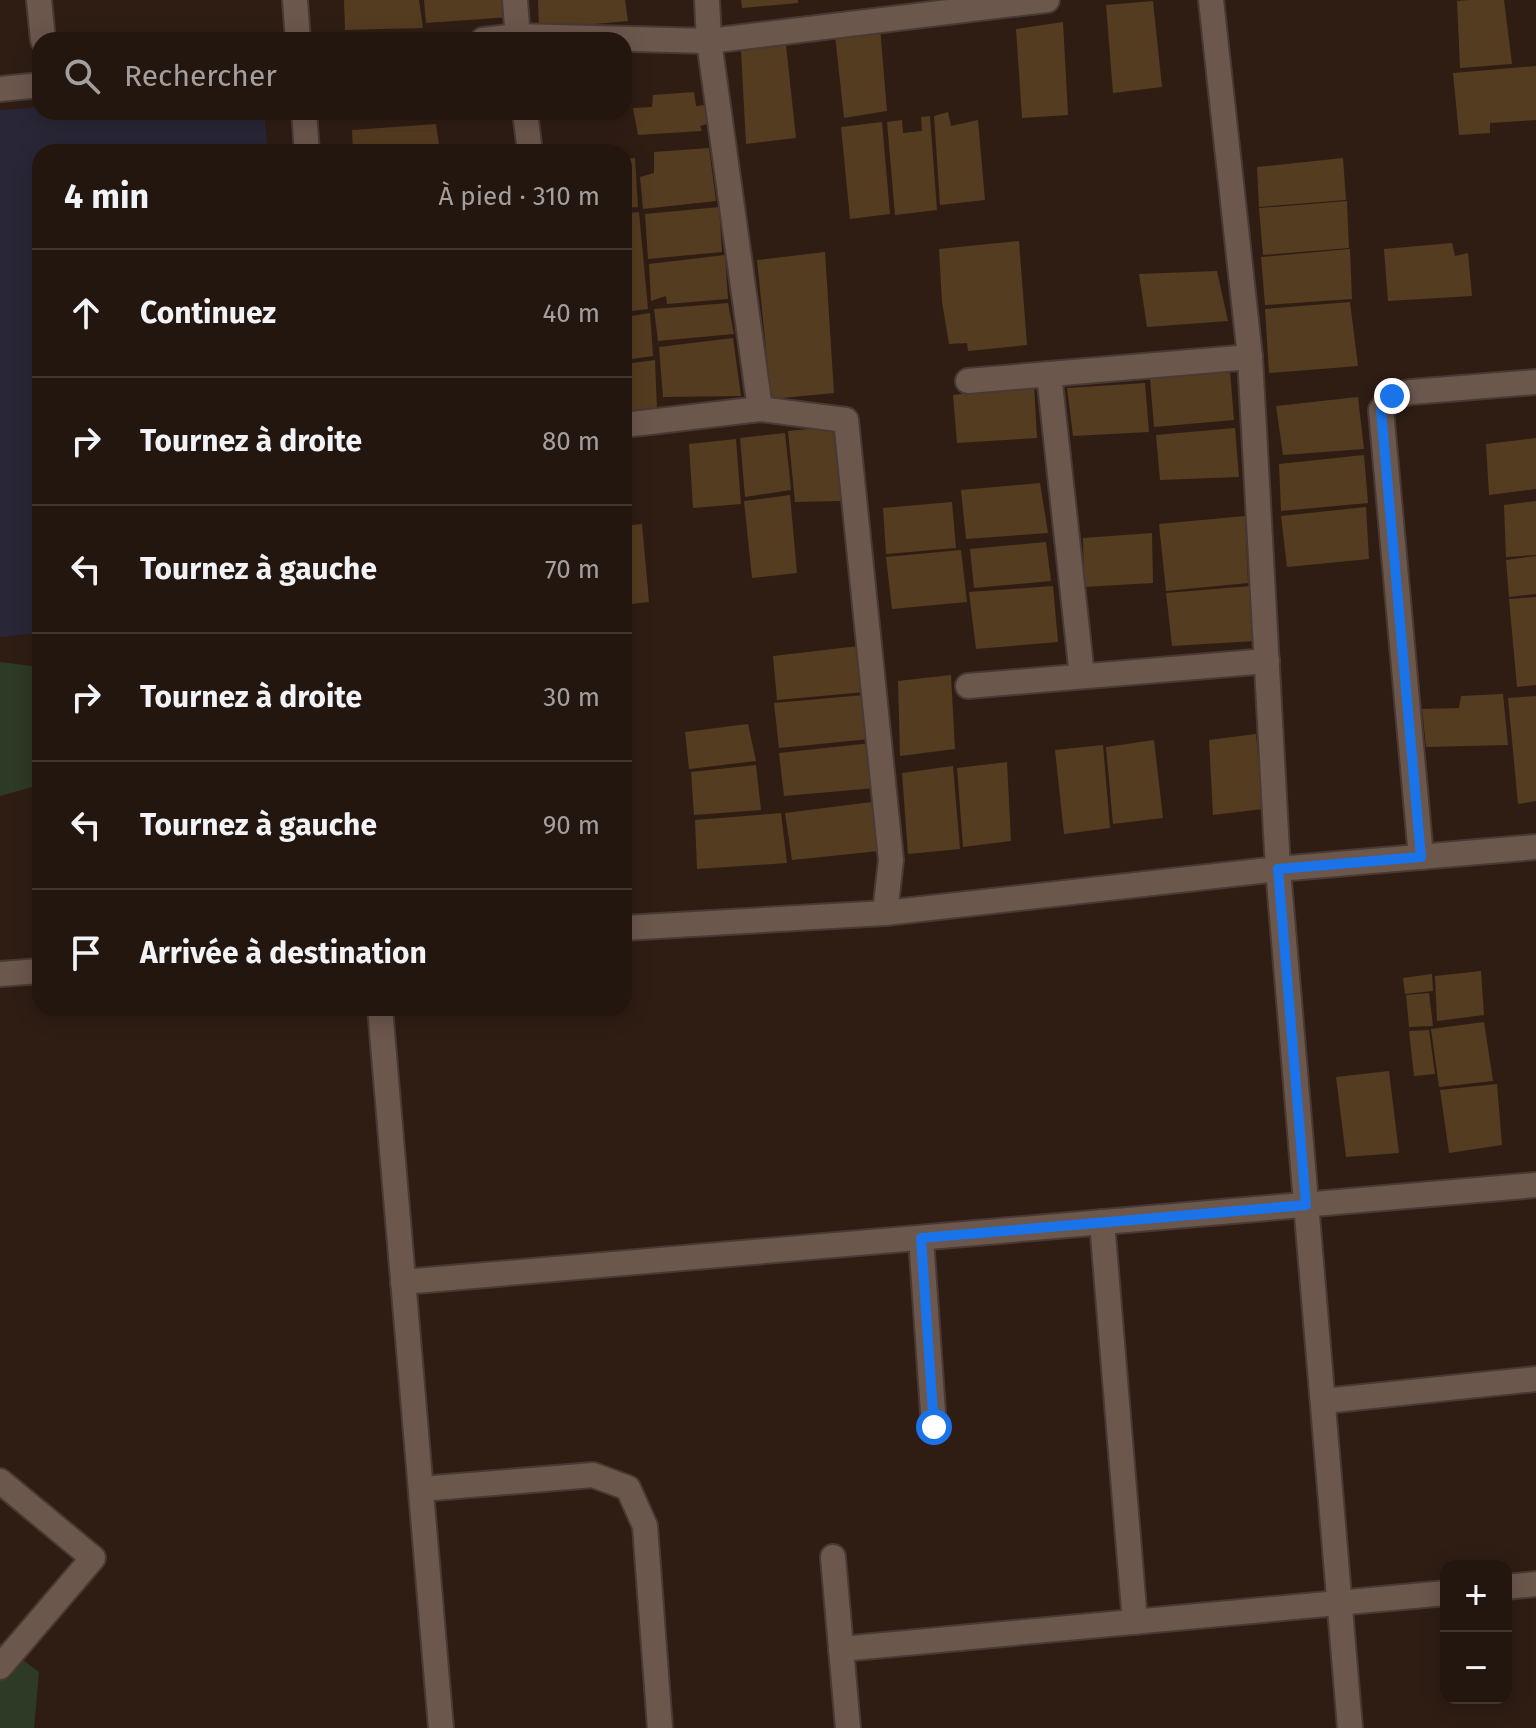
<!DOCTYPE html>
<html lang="fr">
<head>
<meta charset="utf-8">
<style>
  body { margin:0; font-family:"Fira Sans",sans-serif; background:#2b1f18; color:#f1f3f6 }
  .controls { position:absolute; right:24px; bottom:24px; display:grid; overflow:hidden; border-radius:16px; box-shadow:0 4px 20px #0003 }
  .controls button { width:72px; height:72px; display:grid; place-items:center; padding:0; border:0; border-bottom:2px solid #40352f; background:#23160f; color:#f1f3f6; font:40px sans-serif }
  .stop { position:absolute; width:24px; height:24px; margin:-18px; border:6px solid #1a73e8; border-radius:50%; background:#fff }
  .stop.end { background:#1a73e8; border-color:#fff; box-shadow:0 2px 8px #0008 }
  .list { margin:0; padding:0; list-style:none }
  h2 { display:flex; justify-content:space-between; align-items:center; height:104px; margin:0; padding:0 32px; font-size:34px }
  h2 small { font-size:26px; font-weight:400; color:#a39f9e }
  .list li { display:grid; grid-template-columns:52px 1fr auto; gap:24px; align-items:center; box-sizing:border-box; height:128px; padding:0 32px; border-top:2px solid #40352f }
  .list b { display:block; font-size:30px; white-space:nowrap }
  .list em { font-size:26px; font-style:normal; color:#a39f9e }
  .icon { flex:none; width:44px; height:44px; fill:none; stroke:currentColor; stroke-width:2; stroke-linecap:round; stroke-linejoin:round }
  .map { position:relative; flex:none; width:1536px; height:1728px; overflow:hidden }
  .search { position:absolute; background:#23160f; box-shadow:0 4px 20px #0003; left:32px; top:32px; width:600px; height:88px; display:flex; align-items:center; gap:20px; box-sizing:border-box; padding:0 28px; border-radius:24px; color:#a39f9e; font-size:30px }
  .panel { position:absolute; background:#23160f; box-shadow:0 4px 20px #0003; left:32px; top:144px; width:600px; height:872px; border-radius:24px }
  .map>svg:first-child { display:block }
  .education { fill:#292637 }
  .green { fill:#2d3a25 }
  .building { fill:#543c21 }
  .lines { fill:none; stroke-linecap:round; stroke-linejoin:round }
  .street-casing { stroke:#483934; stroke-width:28 }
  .street { stroke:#6c574d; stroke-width:24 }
  .route { stroke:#1a73e8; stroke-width:10 }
</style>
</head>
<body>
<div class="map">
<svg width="1536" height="1728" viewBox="0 0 1536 1728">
  <rect width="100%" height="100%" fill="#2f1d14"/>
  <polygon class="education" points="40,107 40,112 264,112 268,152 40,152 40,633 0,637 0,110"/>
  <g class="green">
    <polygon points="0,662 40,667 39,785 0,796"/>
    <polygon points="0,1643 39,1672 34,1728 0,1728"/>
  </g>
  <g class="building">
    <polygon points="344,0 419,0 423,28 345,30"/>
    <polygon points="424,0 508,0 510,17 426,23"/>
    <polygon points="538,0 625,0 628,21 539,29"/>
    <polygon points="741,0 798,0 798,3 742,8"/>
    <polygon points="1469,0 1504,0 1512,64 1460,68 1457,1"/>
    <polygon points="1153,1 1162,87 1113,93 1106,5"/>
    <polygon points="1063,22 1068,115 1022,118 1016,29"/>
    <polygon points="880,27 887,111 844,118 835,35"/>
    <polygon points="786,45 796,138 746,144 741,51"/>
    <polygon points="1536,66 1536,120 1490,123 1490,133 1459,135 1453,73"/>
    <polygon points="694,92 696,106 706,105 707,124 700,126 702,131 638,135 633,108 652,107 653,95"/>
    <polygon points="346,112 425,112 425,114 347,120"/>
    <polygon points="948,112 951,126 978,120 985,200 940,205 934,116"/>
    <polygon points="930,116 937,210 895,215 887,122 902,120 903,133 922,131 921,117"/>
    <polygon points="882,122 890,214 850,219 841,127"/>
    <polygon points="436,124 440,152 353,152 352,130"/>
    <polygon points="709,148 716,201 643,209 640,177 654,173 654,152"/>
    <polygon points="635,158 638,207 624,208 624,159"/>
    <polygon points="1343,158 1346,200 1259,207 1257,167"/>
    <polygon points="1347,201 1349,248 1263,255 1259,208"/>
    <polygon points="719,207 722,252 648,259 645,214"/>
    <polygon points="639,212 648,309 624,312 624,213"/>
    <polygon points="1019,241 1027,345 968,351 967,343 949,344 942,302 939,249"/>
    <polygon points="1452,243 1455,256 1468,253 1472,296 1388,301 1384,249"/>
    <polygon points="1350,249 1352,299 1265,305 1261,257"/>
    <polygon points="825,252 834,393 771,399 757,260"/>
    <polygon points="725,255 728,299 667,304 666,296 651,301 649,264"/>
    <polygon points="1217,271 1228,321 1147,327 1139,274"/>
    <polygon points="1350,302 1358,366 1269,373 1265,309"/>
    <polygon points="728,303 734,334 658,341 654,309"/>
    <polygon points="650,313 653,356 624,360 624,317"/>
    <polygon points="733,338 741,396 663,397 659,347"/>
    <polygon points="655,360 657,410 624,412 624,364"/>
    <polygon points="1230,371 1234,420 1154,427 1150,379"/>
    <polygon points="1145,383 1149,432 1073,436 1067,388"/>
    <polygon points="1034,385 1037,438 957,443 953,395"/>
    <polygon points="1358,397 1364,449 1283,455 1276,406"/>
    <polygon points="839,426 842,501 795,502 788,431"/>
    <polygon points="1235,428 1239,477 1160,480 1156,435"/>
    <polygon points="785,433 791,490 745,497 740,438"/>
    <polygon points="1536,438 1536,489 1489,495 1486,444"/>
    <polygon points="736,439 741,504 693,508 689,444"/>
    <polygon points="1364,455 1368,503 1281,511 1279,464"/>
    <polygon points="1040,483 1048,533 966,539 961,490"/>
    <polygon points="790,495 797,573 752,578 744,501"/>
    <polygon points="1536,501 1536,555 1506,557 1504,505"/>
    <polygon points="952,502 956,548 886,554 883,508"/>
    <polygon points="1366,507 1369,559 1287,567 1281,516"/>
    <polygon points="1245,516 1248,583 1166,591 1159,524"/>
    <polygon points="642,524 649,602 624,605 624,526"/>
    <polygon points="1152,533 1153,583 1084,587 1083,538"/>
    <polygon points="1046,542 1051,581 974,588 970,549"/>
    <polygon points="961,550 967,602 892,609 886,557"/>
    <polygon points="1536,556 1536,594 1509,597 1506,560"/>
    <polygon points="1053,586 1058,642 976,649 969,592"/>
    <polygon points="1251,586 1255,641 1172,646 1166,593"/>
    <polygon points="1536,597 1536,685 1517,687 1509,599"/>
    <polygon points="859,646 865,692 777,700 773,656"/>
    <polygon points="951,675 955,749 900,756 898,681"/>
    <polygon points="1503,694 1508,745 1426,747 1422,709 1459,708 1461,696"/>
    <polygon points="864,695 870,739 779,748 774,703"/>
    <polygon points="1536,696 1536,801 1518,804 1508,698"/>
    <polygon points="748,724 756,761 689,769 685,732"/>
    <polygon points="1256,734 1263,809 1213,815 1209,740"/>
    <polygon points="1154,740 1163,818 1113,824 1106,747"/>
    <polygon points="871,743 876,788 784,796 779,753"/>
    <polygon points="1103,745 1110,828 1064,834 1055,750"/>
    <polygon points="1007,762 1011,841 963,847 957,768"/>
    <polygon points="756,765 761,810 694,815 691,772"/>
    <polygon points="953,766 960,849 908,854 902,773"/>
    <polygon points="872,802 879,851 792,860 785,813"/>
    <polygon points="781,813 787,863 697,869 695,820"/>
    <polygon points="1481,971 1484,1015 1437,1021 1435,976"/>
    <polygon points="1432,974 1433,991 1405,994 1403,978"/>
    <polygon points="1429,993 1433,1026 1409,1027 1406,995"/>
    <polygon points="1484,1022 1493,1081 1439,1087 1431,1029"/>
    <polygon points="1429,1030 1435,1074 1414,1076 1409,1031"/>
    <polygon points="1389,1071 1399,1153 1346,1157 1336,1077"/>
    <polygon points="1497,1084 1502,1145 1449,1153 1440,1090"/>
  </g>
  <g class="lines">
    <defs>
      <g id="street">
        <polyline points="39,0 43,40"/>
        <polyline points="295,0 298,40"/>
        <polyline points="515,0 518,40"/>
        <polyline points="707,0 709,41 760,409"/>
        <polyline points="1211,0 1250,357 1278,869 1350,1728"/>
        <polyline points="483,40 517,36 709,41 1047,0"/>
        <polyline points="0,89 40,85"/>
        <polyline points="304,112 307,152"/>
        <polyline points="525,112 530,152"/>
        <polyline points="1049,374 1082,676"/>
        <polyline points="968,381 1250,357"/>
        <polyline points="624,425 760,409 846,420 891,860 885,913"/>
        <polyline points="968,686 1267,661"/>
        <polyline points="1421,857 1381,410 1392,396 1411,392 1536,382"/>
        <polyline points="624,928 885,913 1278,869 1536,847"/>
        <polyline points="0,974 40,971"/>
        <polyline points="380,1008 441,1728"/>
        <polyline points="1102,1222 1135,1622"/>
        <polyline points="921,1238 934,1427"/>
        <polyline points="403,1282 1536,1185"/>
        <polyline points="1324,1401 1536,1379"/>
        <polyline points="0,1481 93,1558 0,1667"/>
        <polyline points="421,1489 593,1475 628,1488 645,1526 660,1728"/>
        <polyline points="833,1557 848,1728"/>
        <polyline points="1506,1587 1536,1584"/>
        <polyline points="841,1649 1446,1593"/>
      </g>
    </defs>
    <use href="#street" class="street-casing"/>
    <use href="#street" class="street"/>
  </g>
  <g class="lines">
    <polyline class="route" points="934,1427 921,1238 1306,1205 1278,869 1421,857 1381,410 1392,396"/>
  </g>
</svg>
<div class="controls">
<button>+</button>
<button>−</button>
</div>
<div class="stop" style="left:934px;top:1427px"></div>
<div class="stop end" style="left:1392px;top:396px"></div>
<div class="search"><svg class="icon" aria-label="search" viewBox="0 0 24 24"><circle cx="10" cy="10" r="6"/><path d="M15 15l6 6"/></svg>Rechercher</div>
<section class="panel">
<h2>4 min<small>À pied · 310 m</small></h2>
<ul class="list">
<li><svg class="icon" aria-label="ahead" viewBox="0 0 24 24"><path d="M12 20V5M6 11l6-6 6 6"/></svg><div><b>Continuez</b></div><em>40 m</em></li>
<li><svg class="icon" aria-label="right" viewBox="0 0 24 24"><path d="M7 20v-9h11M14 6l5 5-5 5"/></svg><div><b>Tournez à droite</b></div><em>80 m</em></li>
<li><svg class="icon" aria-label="left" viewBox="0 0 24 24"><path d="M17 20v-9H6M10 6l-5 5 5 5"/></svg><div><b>Tournez à gauche</b></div><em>70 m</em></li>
<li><svg class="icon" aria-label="right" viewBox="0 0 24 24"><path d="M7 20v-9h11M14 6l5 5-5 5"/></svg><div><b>Tournez à droite</b></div><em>30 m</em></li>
<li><svg class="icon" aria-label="left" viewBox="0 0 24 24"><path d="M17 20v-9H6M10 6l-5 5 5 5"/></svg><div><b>Tournez à gauche</b></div><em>90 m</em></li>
<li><svg class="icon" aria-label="arrive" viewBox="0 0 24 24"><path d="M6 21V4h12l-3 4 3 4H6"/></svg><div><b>Arrivée à destination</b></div></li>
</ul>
</section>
</div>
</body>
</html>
